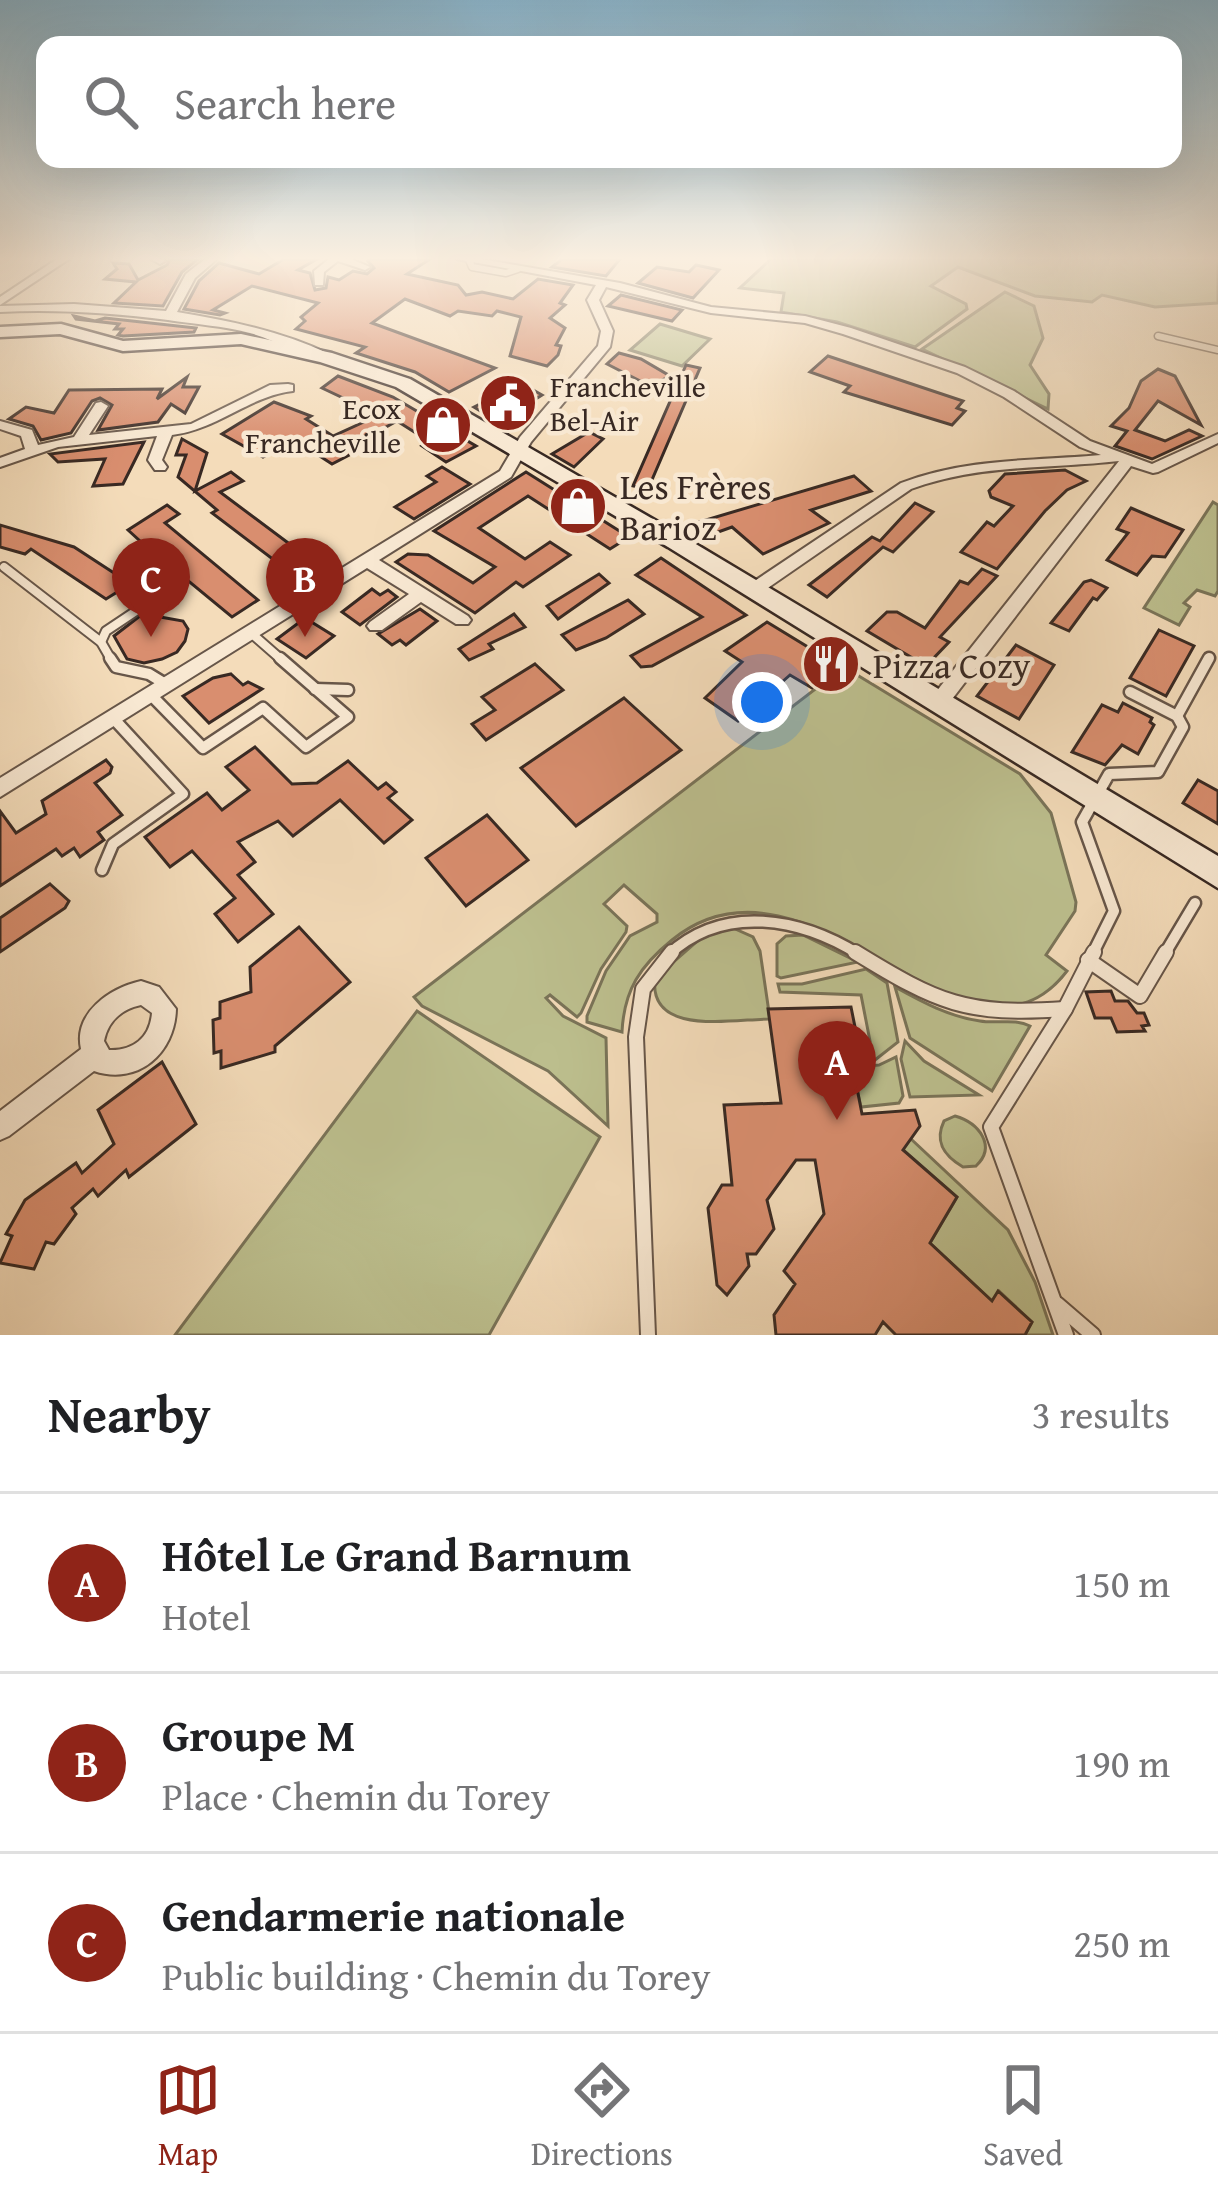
<!DOCTYPE html>
<html lang="en">
<head>
<meta charset="utf-8">
<style>
  body { margin:0; font-family:"Gentium Book Plus",serif; background:#f6f6f6; color:#202124 }
  .you { position:absolute; left:762px; top:702px; width:42px; height:42px; margin:-30px; border:9px solid #fff; border-radius:50%; background:#1a73e8; box-shadow:0 0 0 18px #1a73e833 }
  .badge { display:grid; place-items:center; width:78px; height:78px; border-radius:50%; background:#8f2418; color:#fff; font-size:39px; font-weight:700 }
  .pin { position:absolute; translate:-50% -99px; filter:drop-shadow(0 3px 6px #0008) }
  .pin::after { content:''; position:absolute; top:63px; width:42px; height:36px; background:inherit; clip-path:polygon(0 0,100% 0,50% 100%) }
  .list { margin:0; padding:0; list-style:none }
  h2 { display:flex; justify-content:space-between; align-items:center; height:156px; margin:0; padding:0 48px; font-size:51px }
  h2 small { font-size:39px; font-weight:400; color:#757577 }
  .list li { display:grid; grid-template-columns:78px 1fr auto; gap:36px; align-items:center; box-sizing:border-box; height:180px; padding:0 48px; border-top:3px solid #e0e0e0 }
  .list b { display:block; font-size:45px; white-space:nowrap }
  .list p { margin:0; font-size:39px; white-space:nowrap; color:#757577 }
  .list em { font-size:39px; font-style:normal; color:#757577 }
  .icon { flex:none; width:66px; height:66px; fill:none; stroke:currentColor; stroke-width:2; stroke-linecap:round; stroke-linejoin:round }
  .map { position:relative; flex:none; width:1218px; height:1335px; overflow:hidden }
  .search { position:absolute; background:#fff; box-shadow:0 12px 48px #0002; left:36px; right:36px; top:36px; height:132px; display:flex; align-items:center; gap:30px; box-sizing:border-box; padding:0 42px; border-radius:24px; color:#757577; font-size:45px }
  .sheet { height:696px; background:#fff }
  nav { display:flex; justify-content:space-around; align-items:center; box-sizing:border-box; height:168px; border-top:3px solid #e0e0e0; background:#fff; font-size:33px; color:#757577 }
  nav a { display:grid; justify-items:center; gap:6px }
  nav .on { color:#8f2418 }
  .map>svg:first-child { display:block }
  .green { fill:#bdc08f; stroke:#7a7459; stroke-width:3 }
  .building { fill:#d98e6f; stroke:#382923; stroke-width:3 }
  .lines { fill:none; stroke-linecap:round; stroke-linejoin:round }
  .lane-far3-casing { stroke:#675649; stroke-width:9 }
  .lane-far2-casing { stroke:#675649; stroke-width:12 }
  .lane-far1-casing { stroke:#675649; stroke-width:15 }
  .lane-casing { stroke:#675649; stroke-width:18 }
  .street-casing { stroke:#675649; stroke-width:4 }
  .secondary-casing { stroke:#382923; stroke-width:5 }
  .lane-far3 { stroke:#f8e8d2; stroke-width:6 }
  .lane-far2 { stroke:#f8e8d2; stroke-width:8 }
  .lane-far1 { stroke:#f8e8d2; stroke-width:10 }
  .lane { stroke:#f8e8d2; stroke-width:14 }
  .street { fill:#f8e8d2; fill-rule:evenodd }
  .secondary { fill:#f8e8d2; fill-rule:evenodd }
  .labels { text-anchor:middle; dominant-baseline:central; stroke-width:9; stroke-linejoin:round; paint-order:stroke }
  .far-poi-label { font-size:30px; fill:#382923; stroke:#f8e8d2; text-anchor:start }
  .poi-label { font-size:36px; fill:#382923; stroke:#f8e8d2; text-anchor:start }
</style>
</head>
<body>
<div class="map">
<svg width="1218" height="1335" viewBox="0 0 1218 1335">
  <rect width="100%" height="100%" fill="#f4dcba"/>
  <filter id="stains"><feTurbulence type="fractalNoise" baseFrequency=".00167" numOctaves="4"/><feColorMatrix values="0 0 0 0 .2 0 0 0 0 .09 0 0 0 0 .02 0 0 0 .5 -.17"/></filter>
  <radialGradient id="worn" r=".72"><stop offset=".6" stop-color="#630" stop-opacity="0"/><stop offset="1" stop-color="#630" stop-opacity=".3"/></radialGradient>
  <g class="green">
    <polygon points="771,259 1218,259 1218,303 1155,307 1102,295 1092,302 1035,296 958,267 931,286 966,304 967,309 915,347 837,322 781,312 784,293 740,288"/>
    <polygon points="1005,292 1034,306 1043,338 1030,365 1049,394 1048,409 922,349"/>
    <polygon points="660,324 710,339 682,366 630,350"/>
    <polygon points="1213,502 1218,505 1218,591 1215,596 1197,590 1184,603 1190,607 1179,625 1144,608"/>
    <path d="M844 667 1020 774 1051 813 1076 902 1075 911 1046 955 1067 971C969 1100 809 828 672 940 640 966 624 990 622 1032L587 1022V1016L606 971 630 936 657 922V914L624 885 604 904 627 926 626 932 601 969 581 1013 577 1017 550 995 546 998 563 1016 606 1038 608 1126 548 1071 422 1006 414 997Z"/>
    <path d="M733 928 753 937 760 951 770 1019C733 1019 648 1037 655 978L703 936Z"/>
    <polygon points="803,935 858,962 781,978 777,976 777,944 786,936"/>
    <polygon points="866,969 887,983 898,1042 875,1060 851,1062 848,1044 870,1041 861,995 780,992 778,984 802,984"/>
    <path d="M895 987C922 1002 950 1017 980 1021 997 1024 1015 1018 1030 1026L992 1091 910 1038Z"/>
    <polygon points="417,1011 600,1137 489,1335 175,1335"/>
    <polygon points="905,1041 924,1061 979,1095 910,1097 901,1059"/>
    <polygon points="896,1057 903,1096 899,1103 861,1107 852,1067 879,1065"/>
    <path d="M955 1116C979 1123 997 1146 976 1166L963 1167C944 1156 934 1142 944 1121Z"/>
    <polygon points="911,1139 1008,1230 1035,1282 1053,1335 1025,1335 1032,1322 999,1291 992,1301 930,1243 957,1197 894,1142"/>
  </g>
  <g class="building">
    <polygon points="170,259 198,259 182,272 163,306 114,303 136,282 105,279 117,269 113,263 129,264 138,280 167,265"/>
    <polygon points="284,259 317,259 298,270 310,273 315,290 326,288 328,277 339,280 353,271 367,274 374,268 368,261 371,259 430,259 407,274 458,285 466,295 482,292 513,299 538,279 573,285 560,303 565,305 550,318 565,328 556,345 561,346 558,355 547,366 510,356 521,317 497,311 492,316 458,311 450,316 405,299 372,323 495,368 449,392 415,372 356,353 365,347 296,329 305,321 301,317 318,303 252,286 213,310 225,313 220,315 184,309 199,281 219,263 259,274"/>
    <polygon points="562,259 620,259 606,276 552,267"/>
    <polygon points="696,265 719,270 693,298 638,283 657,267 689,272"/>
    <polygon points="621,295 682,310 672,321 608,306"/>
    <polygon points="74,316 95,321 105,318 196,328 194,332 123,336 118,335 123,329 115,329 119,324 76,319"/>
    <polygon points="619,353 641,359 670,376 650,386 607,364"/>
    <polygon points="828,356 963,401 957,408 965,411 952,425 844,392 850,386 810,372"/>
    <polygon points="686,365 700,368 648,489 633,486"/>
    <polygon points="1158,369 1175,376 1201,425 1158,401 1135,430 1165,441 1189,430 1202,436 1152,459 1115,446 1127,431 1111,426 1129,408 1141,381"/>
    <polygon points="338,376 393,397 476,446 446,462 422,446 430,442 397,421 370,436 378,440 332,464 295,440 263,457 222,434 274,402 311,416 306,419 333,436 379,415 322,388"/>
    <polygon points="187,377 183,387 199,387 185,413 171,404 158,422 98,430 112,405 100,398 92,401 71,433 41,440 33,426 9,419 26,407 54,413 69,390 162,389 157,399"/>
    <polygon points="521,383 542,395 499,422 474,407"/>
    <polygon points="589,432 603,439 574,467 552,454"/>
    <polygon points="182,439 207,453 195,491 231,472 243,481 220,492 323,569 303,582 212,513 217,510 178,477 186,455 176,455"/>
    <polygon points="144,442 123,484 93,486 105,459 58,462 50,454"/>
    <polygon points="442,467 470,484 414,519 395,507 436,482 427,476"/>
    <polygon points="1065,470 1086,481 1067,490 1045,511 997,569 961,552 987,522 994,526 1013,506 991,497 989,491 1005,474"/>
    <polygon points="526,472 629,537 610,549 528,496 479,528 525,559 550,542 570,555 523,587 516,582 475,613 396,562 408,554 428,555 473,583 495,567 434,531"/>
    <polygon points="854,476 871,491 811,510 829,523 763,554 732,527 710,535 699,522"/>
    <polygon points="915,503 933,512 893,552 883,547 827,597 809,585 872,537 880,541"/>
    <polygon points="167,505 179,514 165,523 258,600 232,617 163,560 125,580 130,584 106,599 31,549 25,554 0,547 0,525 74,547 114,573 152,552 128,530"/>
    <polygon points="1131,508 1183,530 1165,557 1152,556 1137,575 1107,560 1128,533 1117,529"/>
    <polygon points="661,558 746,615 652,666 641,667 631,656 702,617 636,575"/>
    <polygon points="982,569 997,576 940,637 949,642 926,666 867,631 887,612 897,612 925,628 960,581 968,584"/>
    <polygon points="599,574 609,583 558,619 547,606"/>
    <polygon points="1091,580 1107,588 1097,600 1093,598 1069,631 1051,623 1084,582"/>
    <polygon points="372,589 380,595 388,590 397,597 360,625 342,612"/>
    <polygon points="628,600 644,614 606,638 576,650 562,635"/>
    <polygon points="149,609 155,616 183,621 188,629 185,641 177,652 162,659 144,663 127,659 114,636"/>
    <polygon points="420,609 437,621 406,645 400,640 392,645 378,634"/>
    <polygon points="514,614 525,627 489,644 493,649 469,660 459,649"/>
    <polygon points="305,618 334,636 306,658 277,639"/>
    <polygon points="767,622 839,666 812,688 790,675 738,721 705,698 742,662 725,651"/>
    <polygon points="1159,630 1194,646 1166,696 1130,678"/>
    <polygon points="1016,645 1054,665 1019,719 977,696"/>
    <polygon points="535,664 563,690 486,740 472,724 495,710 482,697"/>
    <polygon points="231,674 243,685 248,682 262,689 209,723 183,696 213,678"/>
    <polygon points="624,698 681,750 576,826 521,768"/>
    <polygon points="1123,703 1152,718 1150,722 1154,725 1138,754 1122,745 1105,765 1072,752 1102,705 1118,712"/>
    <polygon points="255,747 292,784 317,783 348,761 378,789 386,783 396,792 388,798 412,820 384,843 340,800 293,836 278,821 238,842 255,862 238,875 273,914 238,942 215,914 235,898 192,851 170,867 145,837 207,793 222,810 249,790 226,767"/>
    <polygon points="106,760 112,767 110,773 95,783 122,815 98,832 104,840 80,857 74,848 62,856 56,849 0,886 0,811 16,833 46,814 42,801"/>
    <polygon points="1198,780 1218,791 1218,824 1183,803"/>
    <polygon points="487,815 528,860 466,906 426,858"/>
    <polygon points="50,884 69,901 65,908 0,952 0,918"/>
    <polygon points="299,927 350,982 275,1046 275,1052 221,1068 221,1051 214,1053 213,1020 220,1018 220,1002 251,992 250,967"/>
    <polygon points="1111,991 1115,1001 1128,1001 1137,1013 1144,1013 1149,1025 1142,1026 1145,1031 1117,1032 1111,1018 1095,1018 1086,992"/>
    <polygon points="851,1007 857,1037 847,1037 862,1114 915,1110 920,1126 903,1150 957,1197 930,1243 992,1301 998,1291 1032,1322 1025,1335 896,1335 883,1322 875,1335 776,1335 774,1315 795,1284 784,1271 824,1214 815,1160 796,1160 767,1200 774,1229 756,1254 747,1254 749,1266 727,1295 717,1285 708,1208 722,1185 732,1185 724,1105 781,1103 768,1009"/>
    <polygon points="162,1062 196,1124 129,1177 126,1170 98,1196 93,1189 72,1208 76,1214 54,1244 46,1242 34,1269 0,1263 12,1236 6,1234 25,1200 76,1163 82,1173 114,1144 98,1110"/>
  </g>
  <g class="lines">
    <defs>
      <g id="lane-far3">
        <polyline points="469,260 472,267 506,273 518,269"/>
        <polyline points="1158,336 1218,350"/>
      </g>
      <g id="lane-far2">
        <polyline points="4,567 101,642 112,661"/>
        <polyline points="251,633 283,661"/>
        <polyline points="101,642 106,631 139,609"/>
      </g>
      <g id="lane-far1">
        <polyline points="110,658 116,667 149,674 167,685"/>
        <polyline points="315,689 348,690"/>
        <polyline points="151,695 203,748 263,708 306,747 348,717 280,658"/>
        <polyline points="1177,716 1209,658"/>
        <polyline points="102,870 113,844 183,794 113,718"/>
        <path d="M668 955C724 903 801 918 860 955"/>
        <polyline points="1092,955 1114,911 1082,822 1109,774 1158,772 1183,727 1177,716 1130,692"/>
        <polyline points="1164,955 1195,903"/>
      </g>
      <g id="lane">
        <path d="M855 952C938 1003 966 1016 1065 1009"/>
        <polyline points="1088,960 1140,996 1166,952"/>
        <polyline points="1057,1304 1093,1335"/>
        <polyline points="648,1335 636,1037 643,989 672,952"/>
        <polyline points="1066,1335 991,1127 1065,1009 1094,952"/>
      </g>
      <g id="street">
        <polygon points="57,259 69,259 0,305 0,297"/>
        <polygon points="151,259 164,259 165,261 160,264"/>
        <path d="M205 259H217L195 278 177 312C230 321 281 331 329 354V360C312 359 272 339 250 333 223 326 194 324 168 320 113 313 57 309 0 312V306L74 304 166 311 186 274Z"/>
        <polygon points="329,259 351,259 370,267 365,270 338,261 324,272 323,285 315,285 314,271"/>
        <path d="M457 259H481L620 283 711 307 805 316 851 328 965 367 1014 391 1090 441 1152 464 1218 434V443L1158 472 1153 473 1131 466 946 707H932L930 702 932 697 1119 461C1050 469 978 464 911 489L759 594H747L745 590 747 586 901 483C967 458 1032 461 1101 455L1080 447 1004 397 957 373 843 334 805 323 711 313 606 287 599 300 613 331 610 347 531 442 511 477 379 560 468 616 471 620 468 624H456L421 602 382 630H370L367 626 370 622 409 594 367 568 0 797V778L500 471 520 437 598 346 601 331 587 300 596 285Z"/>
        <path d="M288 384 293 385V391C249 396 219 429 172 435L162 460 167 467 165 470H155L148 460 157 436 58 447 0 467V458L25 449 21 436 0 429V421L32 430 38 445 74 437 96 403 101 402 108 406 89 435 191 424 270 385Z"/>
        <path d="M141 981 159 987 176 1009C175 1053 138 1086 94 1071L9 1136 0 1140V1111L81 1049C73 1013 110 988 141 981ZM141 1005 152 1013C150 1038 133 1051 109 1050L104 1041C108 1021 122 1009 141 1005Z"/>
      </g>
      <polygon id="secondary" points="61,324 123,341 241,334 332,353 410,379 684,537 1218,856 1218,888 668,547 396,387 320,362 241,344 123,351 60,334 0,337 0,327"/>
    </defs>
    <use href="#lane-far3" class="lane-far3-casing"/>
    <use href="#lane-far2" class="lane-far2-casing"/>
    <use href="#lane-far1" class="lane-far1-casing"/>
    <use href="#lane" class="lane-casing"/>
    <use href="#street" class="street-casing"/>
    <use href="#secondary" class="secondary-casing"/>
    <use href="#lane-far3" class="lane-far3"/>
    <use href="#lane-far2" class="lane-far2"/>
    <use href="#lane-far1" class="lane-far1"/>
    <use href="#lane" class="lane"/>
    <use href="#street" class="street"/>
    <use href="#secondary" class="secondary"/>
  </g>
  <linearGradient id="sky" x2="0" y2="1"><stop stop-color="#89b7d1"/><stop offset="0.58" stop-color="#faefe0"/><stop offset="1" stop-color="#faefe0" stop-opacity="0"/></linearGradient>
  <rect width="1218" height="446" fill="url(#sky)"/>
  <defs>
    <symbol id="civic-disc" viewBox="-11 -11 22 22"><circle r="9.5" fill="#8f2418" stroke="#f8e8d2"/><path d="M-.6-6.5H3V-4.5H.6V-3L4-1V1h2V6H-6V1h2V-1L-.6-3ZM-1.2 2.5V6h2.4V2.5Z" fill="#fff"/></symbol>
    <symbol id="shop-disc" viewBox="-11 -11 22 22"><circle r="9.5" fill="#8f2418" stroke="#f8e8d2"/><path d="M-5-2.5h2.3a2.7 3.5 0 0 1 5.4 0H5L5.5 6h-11ZM-1.5-2.5h3a1.5 2.3 0 0 0-3 0Z" fill="#fff"/></symbol>
    <symbol id="restaurant-disc" viewBox="-11 -11 22 22"><circle r="9.5" fill="#8f2418" stroke="#f8e8d2"/><path d="M-5-6h1v4h1v-4h1v4h1v-4h1v5L-1.5 .5V6h-2V.5L-5-1ZM5-6V6H3V1.5H1.5Q1.5-4 5-6Z" fill="#fff"/></symbol>
  </defs>
  <g fill-rule="evenodd">
    <use href="#civic-disc" x="475" y="370" width="66" height="66"/>
    <use href="#shop-disc" x="410" y="392" width="66" height="66"/>
    <use href="#shop-disc" x="545" y="473" width="66" height="66"/>
    <use href="#restaurant-disc" x="798" y="631" width="66" height="66"/>
  </g>
  <g class="labels">
    <g class="far-poi-label">
      <text x="550" y="386">Francheville<tspan x="550" dy="34">Bel-Air</tspan></text>
      <text x="401" y="408" text-anchor="end">Ecox<tspan x="401" dy="34">Francheville</tspan></text>
    </g>
    <g class="poi-label">
      <text x="620" y="485">Les Frères<tspan x="620" dy="41">Barioz</tspan></text>
      <text x="873" y="664">Pizza Cozy</text>
    </g>
  </g>
  <rect width="100%" height="100%" filter="url(#stains)"/>
  <rect width="100%" height="100%" fill="url(#worn)"/>
</svg>
<div class="you"></div>
<div class="pin badge" style="left:837px;top:1120px">A</div>
<div class="pin badge" style="left:305px;top:637px">B</div>
<div class="pin badge" style="left:151px;top:637px">C</div>
<div class="search"><svg class="icon" aria-label="search" viewBox="0 0 24 24"><circle cx="10" cy="10" r="6"/><path d="M15 15l6 6"/></svg>Search here</div>
</div>
<section class="sheet">
<h2>Nearby<small>3 results</small></h2>
<ul class="list">
<li><span class="badge">A</span><div><b>Hôtel Le Grand Barnum</b><p>Hotel</p></div><em>150 m</em></li>
<li><span class="badge">B</span><div><b>Groupe M</b><p>Place · Chemin du Torey</p></div><em>190 m</em></li>
<li><span class="badge">C</span><div><b>Gendarmerie nationale</b><p>Public building · Chemin du Torey</p></div><em>250 m</em></li>
</ul>
</section>
<nav>
<a class="on"><svg class="icon" aria-label="map" viewBox="0 0 24 24"><path d="M3 6l6-2 6 2 6-2v14l-6 2-6-2-6 2zM9 4v14M15 6v14"/></svg>Map</a>
<a><svg class="icon" aria-label="directions" viewBox="0 0 24 24"><path d="M12 3l9 9-9 9-9-9zM9 14v-3h6M13 9l2 2-2 2"/></svg>Directions</a>
<a><svg class="icon" aria-label="saved" viewBox="0 0 24 24"><path d="M7 4h10v16l-5-4-5 4z"/></svg>Saved</a>
</nav>
</body>
</html>
